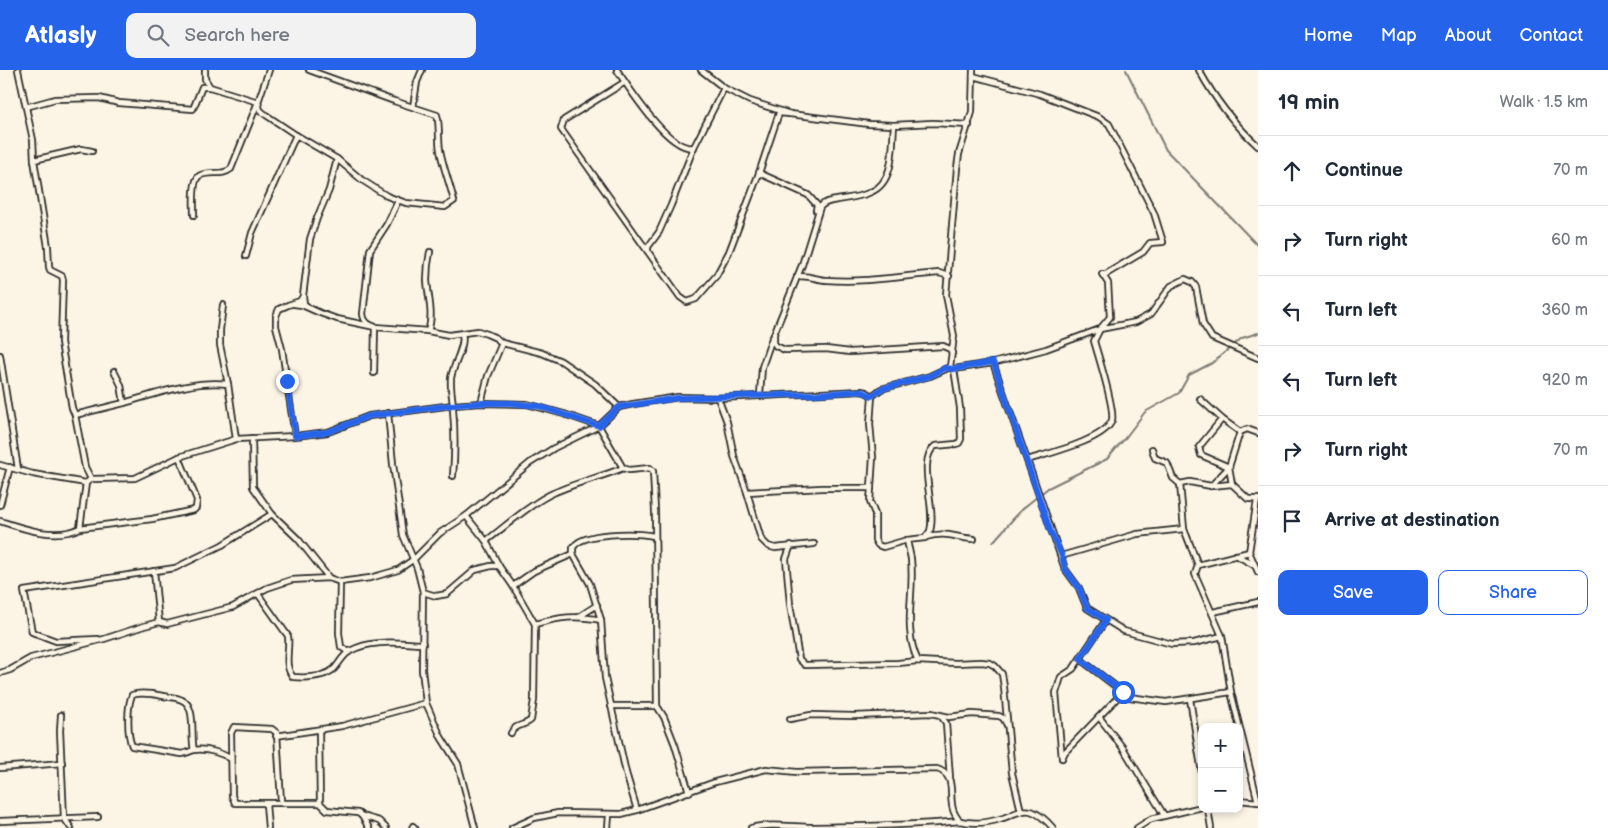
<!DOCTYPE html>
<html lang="en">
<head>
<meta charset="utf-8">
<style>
  body { margin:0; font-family:"Balsamiq Sans",sans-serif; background:#f2f2f3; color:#1f2937 }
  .controls { position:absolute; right:15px; bottom:15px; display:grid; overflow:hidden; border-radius:10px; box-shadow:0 2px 8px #0003 }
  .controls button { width:45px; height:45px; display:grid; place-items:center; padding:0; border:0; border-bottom:1px solid #e0e1e3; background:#fff; color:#1f2937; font:25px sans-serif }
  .stop { position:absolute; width:15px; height:15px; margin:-11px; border:4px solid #2563eb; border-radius:50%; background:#fff }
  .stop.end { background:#2563eb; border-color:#fff; box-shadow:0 1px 5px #0008 }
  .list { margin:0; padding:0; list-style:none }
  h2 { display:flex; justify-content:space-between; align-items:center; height:65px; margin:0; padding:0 20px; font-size:21px }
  h2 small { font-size:16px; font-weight:400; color:#747a83 }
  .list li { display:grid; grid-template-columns:32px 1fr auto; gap:15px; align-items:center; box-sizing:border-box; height:70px; padding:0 20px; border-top:1px solid #e0e1e3 }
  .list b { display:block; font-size:19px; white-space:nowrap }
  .list em { font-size:16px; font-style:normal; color:#747a83 }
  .actions { display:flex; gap:10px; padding:15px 20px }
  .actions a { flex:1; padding:11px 0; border:1px solid #2563eb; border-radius:10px; text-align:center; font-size:18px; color:#2563eb }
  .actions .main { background:#2563eb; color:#fff }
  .icon { flex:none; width:28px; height:28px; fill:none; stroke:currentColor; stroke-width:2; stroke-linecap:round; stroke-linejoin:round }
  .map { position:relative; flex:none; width:1258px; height:758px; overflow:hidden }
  header { display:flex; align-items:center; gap:30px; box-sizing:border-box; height:70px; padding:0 25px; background:#2563eb; color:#fff }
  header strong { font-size:24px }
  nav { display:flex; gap:28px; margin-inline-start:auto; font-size:18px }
  .search { width:350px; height:45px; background:#f2f2f3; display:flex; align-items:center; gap:12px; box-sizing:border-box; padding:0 18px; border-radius:10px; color:#747a83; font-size:19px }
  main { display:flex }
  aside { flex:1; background:#fff }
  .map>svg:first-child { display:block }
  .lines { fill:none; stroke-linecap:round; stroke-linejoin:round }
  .stream { stroke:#7d7b74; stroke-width:2 }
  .minor-casing { stroke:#2b2b2b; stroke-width:8 }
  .minor { stroke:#fcf5e5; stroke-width:4.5 }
  .route { stroke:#2563eb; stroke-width:6 }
</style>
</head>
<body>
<header>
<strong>Atlasly</strong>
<div class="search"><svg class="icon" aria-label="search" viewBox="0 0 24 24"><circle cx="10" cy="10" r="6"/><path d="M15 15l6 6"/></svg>Search here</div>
<nav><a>Home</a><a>Map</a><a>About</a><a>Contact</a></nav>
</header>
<main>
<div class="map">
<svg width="1258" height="758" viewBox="0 0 1258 758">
  <rect width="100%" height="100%" fill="#fcf5e5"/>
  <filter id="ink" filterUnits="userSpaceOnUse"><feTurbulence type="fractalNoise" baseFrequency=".02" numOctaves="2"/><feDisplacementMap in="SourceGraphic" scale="10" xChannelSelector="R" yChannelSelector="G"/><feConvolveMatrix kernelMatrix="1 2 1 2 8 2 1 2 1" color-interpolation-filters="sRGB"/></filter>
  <g filter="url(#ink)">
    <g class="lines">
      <g class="stream">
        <polyline points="1126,0 1166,80 1258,176"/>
        <polyline points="993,472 1022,439 1048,418 1107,389 1126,367 1145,342 1179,323 1189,305 1212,293 1242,268 1258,263"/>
      </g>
      <defs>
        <g id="minor">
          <polyline points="18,0 33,70 34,90 48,177 49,197 50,200 62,206 63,210 61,272 72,338 75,345 85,397 91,409"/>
          <polyline points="205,0 205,9 210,17"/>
          <path d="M617 0C629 18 670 83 694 77"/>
          <polyline points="701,0 724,18 750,31 790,44 869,54 894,55 933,53 969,55"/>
          <path d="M1199 0C1214 28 1234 54 1258 76"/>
          <path d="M973 6 1040 24 1099 47 1109 54 1154 143 1163 172 1150 173 1143 182 1106 204H1102L1108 213 1110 247 1100 259 1094 271C1098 285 1115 338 1112 350 1106 370 1046 384 1027 390"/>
          <polyline points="625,12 564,50 561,59 680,227 687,232 696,229 716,206 729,182 759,103 779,43 790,44"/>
          <path d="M26 37 55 29 99 28 119 33 193 39 202 17H210L258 32 260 40 266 45 296 65 337 89 362 110 387 126 406 133 445 137 454 131C450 114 443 97 440 80 438 68 440 56 437 45L394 31 309 0"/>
          <polyline points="413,37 417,12 422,0"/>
          <path d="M894 55C892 77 895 112 871 122 861 127 848 128 837 130 830 131 824 132 820 137L802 195 774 264V273L776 276 785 280 826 279 850 282 943 276 950 279 952 283"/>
          <polyline points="34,90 81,79 92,81"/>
          <polyline points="759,103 808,125 817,135 816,140"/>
          <path d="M194 145C194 137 192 111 199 106 204 103 210 103 215 103 221 103 226 103 231 99L258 32 269 0"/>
          <polyline points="648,181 648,177 659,162 671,135 694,77 724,18"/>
          <polyline points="246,186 252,163 296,65"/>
          <path d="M797 207C807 204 817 210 827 210 864 213 903 206 939 203L949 206"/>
          <polyline points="294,234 302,235 320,243 337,249 375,257 428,261 449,265 478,261 487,264 496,268 502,273 542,283 561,291 595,314 619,337"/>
          <polyline points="223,235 220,260 220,275 228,314 236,369"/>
          <polyline points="307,236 304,234 303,226 310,169 317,148 329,120 337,89"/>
          <path d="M428 261C434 245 428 227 427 210 427 200 428 191 430 182"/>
          <polyline points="0,285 18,399"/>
          <polyline points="993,293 1065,499 1079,518 1087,538 1124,561 1172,574 1194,573 1222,566"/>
          <path d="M950 297 930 306 881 319 872 326 870 354 873 387 870 432 875 444V470L878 475 883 477 907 470 925 468 930 461C937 439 916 390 935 376L956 374 959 373 961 369 960 338 954 299 950 297 954 266 946 225 957 98 959 84 972 42 973 0"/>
          <polyline points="954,299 993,293 1046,279 1100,259 1136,252 1151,244 1171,216 1185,209 1192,212 1196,217 1203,254 1212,268 1258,288"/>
          <path d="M114 301 121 315 124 333C156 324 193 310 228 314"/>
          <path d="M374 303 375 257C368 254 364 252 363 244L370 180 387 154 398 131"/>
          <polyline points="760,325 762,297 772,268"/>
          <polyline points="718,328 861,321 866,322 872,326"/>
          <polyline points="1200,329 1222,349 1240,362"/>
          <polyline points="481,333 488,306 502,273"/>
          <polyline points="388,343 393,394 403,465 417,498 423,522 422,600 426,633 441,667 458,694 475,758"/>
          <polyline points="75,345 124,333"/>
          <polyline points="1222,349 1199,377 1201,385 1229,397"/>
          <polyline points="295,366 282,279 276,256 276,246 279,239 288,235 300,231 303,226"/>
          <polyline points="252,368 253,417 272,444 298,469 329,508"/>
          <polyline points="1152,379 1155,388 1167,393 1173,408 1180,414 1184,459 1198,495 1195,504 1222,566 1231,622 1258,732"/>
          <polyline points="0,395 33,404 86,413 91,409 135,408 179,387 236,369 295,366 328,362 369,346 453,335 481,333 527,334 564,344 599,356 623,398"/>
          <polyline points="1229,397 1232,414 1248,429 1258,429"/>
          <path d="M453 406C455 383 455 362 453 339 453 329 450 319 451 308 453 295 466 275 462 264"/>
          <polyline points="1180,414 1190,412 1211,416 1232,414"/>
          <polyline points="1211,416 1229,397 1240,362 1247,359 1258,363"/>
          <polyline points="747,422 822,418 871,418"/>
          <polyline points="1257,430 1249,482 1258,502"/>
          <polyline points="0,435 10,397"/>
          <path d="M466 446 486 471 499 496 513 516 535 554 534 630 531 650C525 656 515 654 511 663"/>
          <path d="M0 451C24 459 56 470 80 458L152 449 194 440 196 438 197 430 179 387"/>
          <polyline points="80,458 86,413"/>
          <path d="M926 467C948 461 954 468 974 469"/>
          <path d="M907 470C908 476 910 483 911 489 915 524 902 558 918 591"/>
          <path d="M486 471C506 456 526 437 549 425 573 413 599 408 623 398L629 400 650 398 653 401 655 441 657 636 664 647 675 675 689 722"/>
          <polyline points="791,475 786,489 790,534 798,583 799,589 805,595 898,593 918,591 956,593 981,592 990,593 995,596 1002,604 1004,617 1012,703 1021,741"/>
          <polyline points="1236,485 1254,495"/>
          <polyline points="1061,486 1137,464 1184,459"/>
          <polyline points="1198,495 1249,482"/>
          <polyline points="154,501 159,552"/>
          <polyline points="340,512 339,563 341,577 349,582"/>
          <polyline points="513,516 534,501 573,484"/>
          <polyline points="423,522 436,526 447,524 475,500 491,496 499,496"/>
          <path d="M258 524 288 566C290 580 283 595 293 607 306 608 323 608 334 599 339 594 343 585 350 581 371 569 400 573 423 574"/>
          <polyline points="1213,542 1258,532"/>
          <polyline points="580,546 597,535"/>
          <path d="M535 554C560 547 575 545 601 550"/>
          <polyline points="98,569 56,571 32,562 24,521 175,498 222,475 272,444"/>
          <polyline points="1080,589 1123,622 1122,626 1166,632 1231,622"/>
          <polyline points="0,603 10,600 31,588 104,569 144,556 159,552 167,554 233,537 267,518 291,510 329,508 340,512 370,508 398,500 414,489 440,463 466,446 530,393 554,378 599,356 619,337 633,334 678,327 718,328 727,352 734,386 747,422 761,469 768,476 775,478 814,474"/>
          <polyline points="1190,629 1202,703"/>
          <polyline points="611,636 657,636"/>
          <polyline points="61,645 60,661 64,748 71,758"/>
          <polyline points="941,646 946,653 950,708"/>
          <polyline points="1099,647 1123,678 1164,745"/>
          <polyline points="790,649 811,645 854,646 931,643 949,647 972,644 999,646 1003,648 1007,655"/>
          <polyline points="319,660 320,733"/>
          <polyline points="276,666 342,656 426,633"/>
          <path d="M194 680C190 667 197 636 182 630 177 627 169 627 163 626 153 624 141 622 132 625 127 636 127 665 132 676L182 684C187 683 190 681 194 680 206 678 222 683 231 689"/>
          <polyline points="1062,688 1056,623 1061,607 1073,599 1106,550"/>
          <polyline points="1062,688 1065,682 1122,623"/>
          <polyline points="0,698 62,693"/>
          <polyline points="1239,730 1258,732"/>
          <polyline points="281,732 277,663 272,659 234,657 231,663 232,726 235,733 320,733 327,740 358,743 362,746 369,758"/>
          <polyline points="266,734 268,758"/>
          <polyline points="1208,739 1211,758"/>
          <path d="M637 740 626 703 605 608 601 550 590 514 573 484V478C581 461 638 463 654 466"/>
          <polyline points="362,746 379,751 386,758"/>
          <polyline points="0,751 98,747"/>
          <polyline points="412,758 413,756 415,758"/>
          <path d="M512 758 534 748 558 743 621 744 637 740 715 712 766 699 797 702 937 699C962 707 942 734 960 751"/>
          <polyline points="608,758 609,745"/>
          <path d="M751 758C770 753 793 757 813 757 862 756 911 756 960 751 973 754 987 753 1000 749 1009 747 1021 738 1031 741 1040 744 1047 751 1053 758"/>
          <polyline points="1137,758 1151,749 1202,737"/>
        </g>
      </defs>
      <use href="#minor" class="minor-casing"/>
      <use href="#minor" class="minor"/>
    </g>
  </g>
  <g class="lines" filter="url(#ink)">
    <polyline class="route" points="287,311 295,366 328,362 369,346 453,335 481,333 510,333 538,336 599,356 619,337 678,328 816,324 861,321 872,326 881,319 930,306 945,298 954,299 993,292 1050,460 1062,486 1065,499 1079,518 1087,538 1106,550 1080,589 1123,622"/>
  </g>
</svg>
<div class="controls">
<button>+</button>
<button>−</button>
</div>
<div class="stop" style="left:1123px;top:622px"></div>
<div class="stop end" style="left:287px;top:311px"></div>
</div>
<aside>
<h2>19 min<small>Walk · 1.5 km</small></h2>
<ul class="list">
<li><svg class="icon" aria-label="ahead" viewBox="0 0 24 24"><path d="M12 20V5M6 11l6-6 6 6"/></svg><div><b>Continue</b></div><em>70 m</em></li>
<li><svg class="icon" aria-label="right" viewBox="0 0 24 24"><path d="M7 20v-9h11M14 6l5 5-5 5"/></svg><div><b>Turn right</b></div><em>60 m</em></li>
<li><svg class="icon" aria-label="left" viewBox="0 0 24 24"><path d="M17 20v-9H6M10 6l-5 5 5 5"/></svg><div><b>Turn left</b></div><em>360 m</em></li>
<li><svg class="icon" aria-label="left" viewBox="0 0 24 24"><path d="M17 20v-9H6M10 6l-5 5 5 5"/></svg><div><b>Turn left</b></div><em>920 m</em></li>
<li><svg class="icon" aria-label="right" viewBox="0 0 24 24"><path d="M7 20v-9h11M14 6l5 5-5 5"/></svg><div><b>Turn right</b></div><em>70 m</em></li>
<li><svg class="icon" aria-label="arrive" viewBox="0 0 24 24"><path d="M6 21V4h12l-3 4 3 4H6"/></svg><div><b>Arrive at destination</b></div></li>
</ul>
<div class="actions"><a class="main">Save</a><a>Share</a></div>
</aside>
</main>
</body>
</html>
